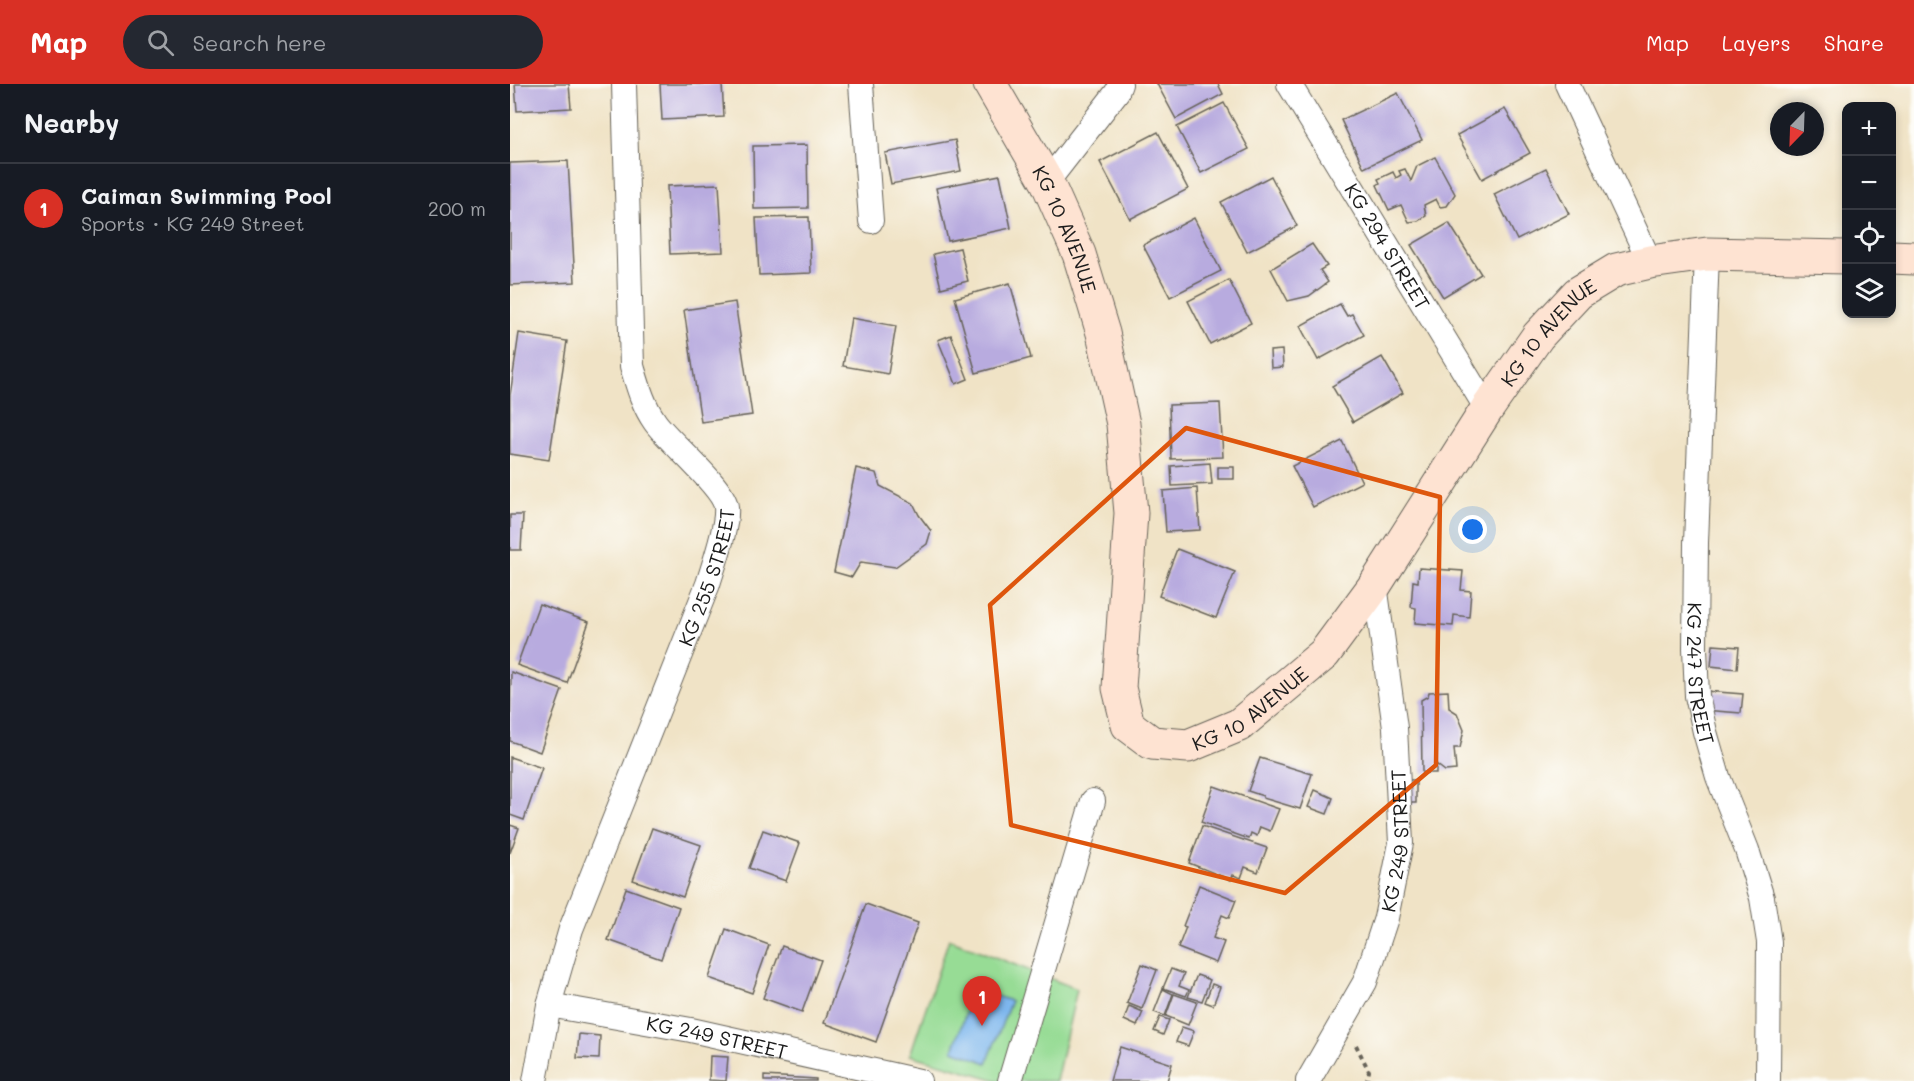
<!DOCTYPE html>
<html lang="en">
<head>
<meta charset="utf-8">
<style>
  body { margin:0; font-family:Mali,sans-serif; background:#242831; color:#f1f3f6 }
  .controls { position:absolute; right:18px; top:18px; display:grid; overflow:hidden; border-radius:12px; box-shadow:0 3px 9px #0003 }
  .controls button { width:54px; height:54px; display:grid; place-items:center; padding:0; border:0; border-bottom:2px solid #363941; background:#171b24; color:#f1f3f6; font:30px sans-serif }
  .compass { position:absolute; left:1260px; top:18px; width:54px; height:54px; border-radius:50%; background:#171b24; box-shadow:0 3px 9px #0003; rotate:203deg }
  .you { position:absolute; left:963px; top:446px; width:21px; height:21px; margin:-15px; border:4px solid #fff; border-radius:50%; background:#1a73e8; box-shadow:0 0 0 9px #1a73e833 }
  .badge { display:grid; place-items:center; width:39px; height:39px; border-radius:50%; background:#d93025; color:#fff; font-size:20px; font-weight:700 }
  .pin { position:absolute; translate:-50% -50px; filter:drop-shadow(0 2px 3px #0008) }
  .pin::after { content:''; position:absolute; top:32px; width:21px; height:18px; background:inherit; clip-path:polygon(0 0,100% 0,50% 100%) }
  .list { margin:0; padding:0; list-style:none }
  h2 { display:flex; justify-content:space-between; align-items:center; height:78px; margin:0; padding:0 24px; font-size:26px }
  h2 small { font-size:20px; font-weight:400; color:#9ea1a6 }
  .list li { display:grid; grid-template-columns:39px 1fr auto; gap:18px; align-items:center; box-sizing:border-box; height:90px; padding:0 24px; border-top:2px solid #363941 }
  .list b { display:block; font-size:22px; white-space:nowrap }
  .list p { margin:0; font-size:20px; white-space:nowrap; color:#9ea1a6 }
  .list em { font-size:20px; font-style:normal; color:#9ea1a6 }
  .icon { flex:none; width:33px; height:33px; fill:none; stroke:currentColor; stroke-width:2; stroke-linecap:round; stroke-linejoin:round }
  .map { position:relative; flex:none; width:1404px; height:997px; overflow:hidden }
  header { display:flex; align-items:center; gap:36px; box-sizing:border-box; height:84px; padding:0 30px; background:#d93025; color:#fff }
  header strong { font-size:28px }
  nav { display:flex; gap:33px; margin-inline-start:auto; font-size:21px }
  .search { width:420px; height:54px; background:#242831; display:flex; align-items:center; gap:15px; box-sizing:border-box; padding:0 21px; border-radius:33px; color:#9ea1a6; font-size:22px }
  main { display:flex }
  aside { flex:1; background:#171b24 }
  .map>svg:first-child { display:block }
  .green { fill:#97dc95; stroke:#5a7c58; stroke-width:1.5 }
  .water { fill:#7eb7ee; stroke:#4d6a85; stroke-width:1.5 }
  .building { fill:#b8abdf }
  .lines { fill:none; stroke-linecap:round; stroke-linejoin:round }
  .street-casing { stroke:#666258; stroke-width:26 }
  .secondary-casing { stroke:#666258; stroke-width:35 }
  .path { stroke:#666258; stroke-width:4; stroke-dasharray:4.5 4.5; stroke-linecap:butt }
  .street { stroke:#fff; stroke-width:24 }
  .secondary { stroke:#fee3d2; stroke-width:33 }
  .marked { fill:none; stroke:#de560d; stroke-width:4.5; stroke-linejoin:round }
  .labels { text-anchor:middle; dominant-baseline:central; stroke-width:4.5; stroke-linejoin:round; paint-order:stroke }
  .street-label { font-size:20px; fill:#1c1c1c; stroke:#fdfcf7 }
</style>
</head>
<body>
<header>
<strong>Map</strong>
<div class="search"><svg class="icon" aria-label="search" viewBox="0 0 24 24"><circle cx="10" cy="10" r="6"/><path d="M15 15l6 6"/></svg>Search here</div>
<nav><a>Map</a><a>Layers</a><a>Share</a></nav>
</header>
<main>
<aside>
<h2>Nearby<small></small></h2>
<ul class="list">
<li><span class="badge">1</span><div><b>Caiman Swimming Pool</b><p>Sports · KG 249 Street</p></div><em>200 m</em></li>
</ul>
</aside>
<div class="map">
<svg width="1404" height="997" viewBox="0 0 1404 997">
  <rect width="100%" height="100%" fill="#fdfcf7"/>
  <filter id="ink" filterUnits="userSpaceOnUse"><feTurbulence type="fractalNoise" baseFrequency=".0167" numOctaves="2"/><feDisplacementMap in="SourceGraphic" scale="12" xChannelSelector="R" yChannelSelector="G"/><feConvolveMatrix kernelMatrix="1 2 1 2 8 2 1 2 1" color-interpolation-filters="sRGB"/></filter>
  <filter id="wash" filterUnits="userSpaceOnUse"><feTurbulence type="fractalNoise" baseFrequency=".008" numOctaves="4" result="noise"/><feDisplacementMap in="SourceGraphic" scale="24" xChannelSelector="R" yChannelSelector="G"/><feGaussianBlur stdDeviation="1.35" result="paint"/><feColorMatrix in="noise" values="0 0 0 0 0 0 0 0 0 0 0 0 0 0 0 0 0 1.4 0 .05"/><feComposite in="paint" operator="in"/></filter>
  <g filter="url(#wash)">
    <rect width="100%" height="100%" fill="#f0e3c6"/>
    <polygon class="green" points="439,855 567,905 546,997 490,997 400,971"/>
    <polygon class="water" points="464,905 501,917 477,979 443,966"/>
    <g id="blocks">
      <g class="building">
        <polygon points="5,0 59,0 61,24 7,27"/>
        <polygon points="150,0 212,0 214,33 152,36"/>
        <polygon points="647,0 708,0 713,10 666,35"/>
        <polygon points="888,9 912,56 854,84 831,36"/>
        <polygon points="714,19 739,65 691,89 667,43"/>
        <polygon points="995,25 1020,69 972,95 947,51"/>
        <polygon points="648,48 678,105 620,135 590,78"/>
        <polygon points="445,56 451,87 381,100 375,69"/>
        <polygon points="297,61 298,124 244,125 243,62"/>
        <polygon points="925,73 945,110 937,122 930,123 926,115 914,121 916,132 908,137 899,138 891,121 879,126 867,101 870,99 868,95 883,88 886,94 891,91 889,87 895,85 901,97 907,82"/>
        <polygon points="58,77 65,198 0,201 0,79"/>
        <polygon points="1036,84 1059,130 1007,156 984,110"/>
        <polygon points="490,91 501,144 438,157 426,104"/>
        <polygon points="761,92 787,142 737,168 711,118"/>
        <polygon points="209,100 213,168 160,170 157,102"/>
        <polygon points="299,133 301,189 249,191 246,134"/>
        <polygon points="684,134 711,187 660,213 633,161"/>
        <polygon points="939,139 971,190 933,213 901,161"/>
        <polygon points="802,160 817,182 810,186 818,198 799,212 778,217 761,185"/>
        <polygon points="450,164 458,197 431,204 423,170"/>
        <polygon points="719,196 741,239 700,260 678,217"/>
        <polygon points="500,199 521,274 466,289 445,214"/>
        <polygon points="225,218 242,331 191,338 174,226"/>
        <polygon points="830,220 837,232 842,230 854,251 808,276 790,242"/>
        <polygon points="341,234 386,242 378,290 333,282"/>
        <polygon points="9,249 57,257 39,376 0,370 0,312"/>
        <polygon points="441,251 458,295 446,300 428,256"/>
        <polygon points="772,266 773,283 761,284 760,267"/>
        <polygon points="872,273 893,309 843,338 822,302"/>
        <polygon points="710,319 713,373 661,375 659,321"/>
        <polygon points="832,357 852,398 803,423 782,382"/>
        <polygon points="700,379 702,400 662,402 661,382"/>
        <rect x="708" y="383" width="16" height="12"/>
        <polygon points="346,384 366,389 370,402 403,419 409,431 421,447 417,460 385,483 351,478 342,493 324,488"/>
        <polygon points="687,404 690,446 656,448 653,407"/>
        <polygon points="0,431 13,431 11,466 0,466"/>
        <polygon points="667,465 725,488 706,534 649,512"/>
        <polygon points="909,484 953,487 951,506 961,507 959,533 944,531 943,542 905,539 906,524 901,523 903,497 908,498"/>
        <polygon points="29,520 79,538 57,599 7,581"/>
        <polygon points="1203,561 1229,563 1227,585 1201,582"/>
        <polygon points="1,588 52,606 30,668 0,657"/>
        <polygon points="938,607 939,624 947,629 954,646 950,664 944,664 946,686 935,687 926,680 926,689 912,689 911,616 918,612 919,608"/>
        <polygon points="1195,607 1233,610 1231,629 1193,626"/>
        <polygon points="0,673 32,684 14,736 0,731"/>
        <polygon points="750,674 802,690 790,725 753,714 753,712 738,707"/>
        <rect x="896" y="696" width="10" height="23"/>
        <polygon points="704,702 769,725 760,747 750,743 747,752 741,749 739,755 691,738"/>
        <polygon points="805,706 823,714 817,730 798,723"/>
        <polygon points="0,741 9,744 0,769"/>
        <polygon points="692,742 757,764 748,788 735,783 731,794 723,791 721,796 679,779"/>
        <polygon points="142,744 191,761 173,813 123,796"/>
        <polygon points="253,746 290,759 276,797 239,784"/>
        <polygon points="689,801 726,816 719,834 712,831 703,854 714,858 706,879 668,864 676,843 673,842"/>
        <polygon points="116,804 169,823 151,875 98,856"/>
        <polygon points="356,820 408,839 366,958 314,939"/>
        <polygon points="216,845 259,861 242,909 199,894"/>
        <polygon points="272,862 311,876 292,928 253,914"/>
        <polygon points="632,880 647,886 632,925 617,919"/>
        <polygon points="661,885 674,890 669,902 679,906 676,912 653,904"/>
        <polygon points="687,891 700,896 692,917 678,913"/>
        <polygon points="702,900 710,903 703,921 695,918"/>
        <polygon points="653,905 663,910 655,932 644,928"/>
        <polygon points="664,910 687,918 678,941 656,932"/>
        <polygon points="619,922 633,928 627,942 614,936"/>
        <polygon points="650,933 659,936 653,951 644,947"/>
        <polygon points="672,943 684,947 678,962 666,958"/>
        <polygon points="69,950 90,952 89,975 67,974"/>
        <polygon points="610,963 662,980 657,997 600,997"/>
        <polygon points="200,972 218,973 216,997 199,996"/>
        <polygon points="254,992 306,995 306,997 254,997"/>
      </g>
    </g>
  </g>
  <g filter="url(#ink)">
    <use href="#blocks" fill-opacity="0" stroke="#666258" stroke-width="1.5"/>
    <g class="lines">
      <defs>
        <g id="street">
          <polyline points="351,0 361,137"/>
          <path id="s1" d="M779 0 977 325"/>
          <polyline points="1057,0 1140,178"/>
          <polyline points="537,98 607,8 610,0"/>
          <path id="s2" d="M1197 170 1186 459 1185 564 1187 612 1195 648 1208 693 1237 766 1252 814 1259 858 1258 997"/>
          <path id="s3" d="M39 921 181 946 409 997"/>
          <path id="s4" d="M25 997 39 921 61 845 198 500C204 480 218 442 216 423 214 403 158 357 145 338 133 321 128 302 122 282L114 0"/>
          <polyline points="500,997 583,717"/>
          <path id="s5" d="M798 997 855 898 876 834 891 759 885 644 865 501"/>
        </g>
        <g id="secondary">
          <path id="s6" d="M480 0 537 98 569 170 593 249 613 340 621 429 609 604 618 641 642 659 678 662 729 641 814 570 865 501 977 325 1028 252 1068 209 1106 186 1140 178 1197 170 1336 173"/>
          <polyline points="1382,173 1404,174"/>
        </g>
      </defs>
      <use href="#street" class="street-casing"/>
      <use href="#secondary" class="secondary-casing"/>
      <polyline class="path" points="846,961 859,987 857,997"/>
      <use href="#street" class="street"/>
      <use href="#secondary" class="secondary"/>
    </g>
  </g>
  <path class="marked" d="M676 344 930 413 926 681 775 809 501 741 480 521Z"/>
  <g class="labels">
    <g class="street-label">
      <text stroke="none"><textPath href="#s6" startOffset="164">KG 10 AVENUE</textPath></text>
      <text stroke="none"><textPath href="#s1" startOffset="190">KG 294 STREET</textPath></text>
      <text stroke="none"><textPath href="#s6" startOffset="1296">KG 10 AVENUE</textPath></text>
      <text stroke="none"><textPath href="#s4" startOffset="534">KG 255 STREET</textPath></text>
      <text stroke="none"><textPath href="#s2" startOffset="420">KG 247 STREET</textPath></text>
      <text stroke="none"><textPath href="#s6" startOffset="810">KG 10 AVENUE</textPath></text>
      <text stroke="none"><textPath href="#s5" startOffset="260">KG 249 STREET</textPath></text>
      <text stroke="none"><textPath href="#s3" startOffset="171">KG 249 STREET</textPath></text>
    </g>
  </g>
</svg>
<div class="controls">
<button>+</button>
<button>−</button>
<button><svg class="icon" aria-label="locate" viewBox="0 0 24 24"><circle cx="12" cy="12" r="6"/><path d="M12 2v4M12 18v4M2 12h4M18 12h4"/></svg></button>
<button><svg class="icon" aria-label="layers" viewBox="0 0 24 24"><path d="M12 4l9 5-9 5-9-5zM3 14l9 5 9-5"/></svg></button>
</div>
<svg class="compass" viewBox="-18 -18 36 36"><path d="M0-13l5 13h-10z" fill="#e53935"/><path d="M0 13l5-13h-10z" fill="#9ea1a6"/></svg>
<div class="you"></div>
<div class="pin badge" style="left:472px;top:942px">1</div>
</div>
</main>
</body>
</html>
